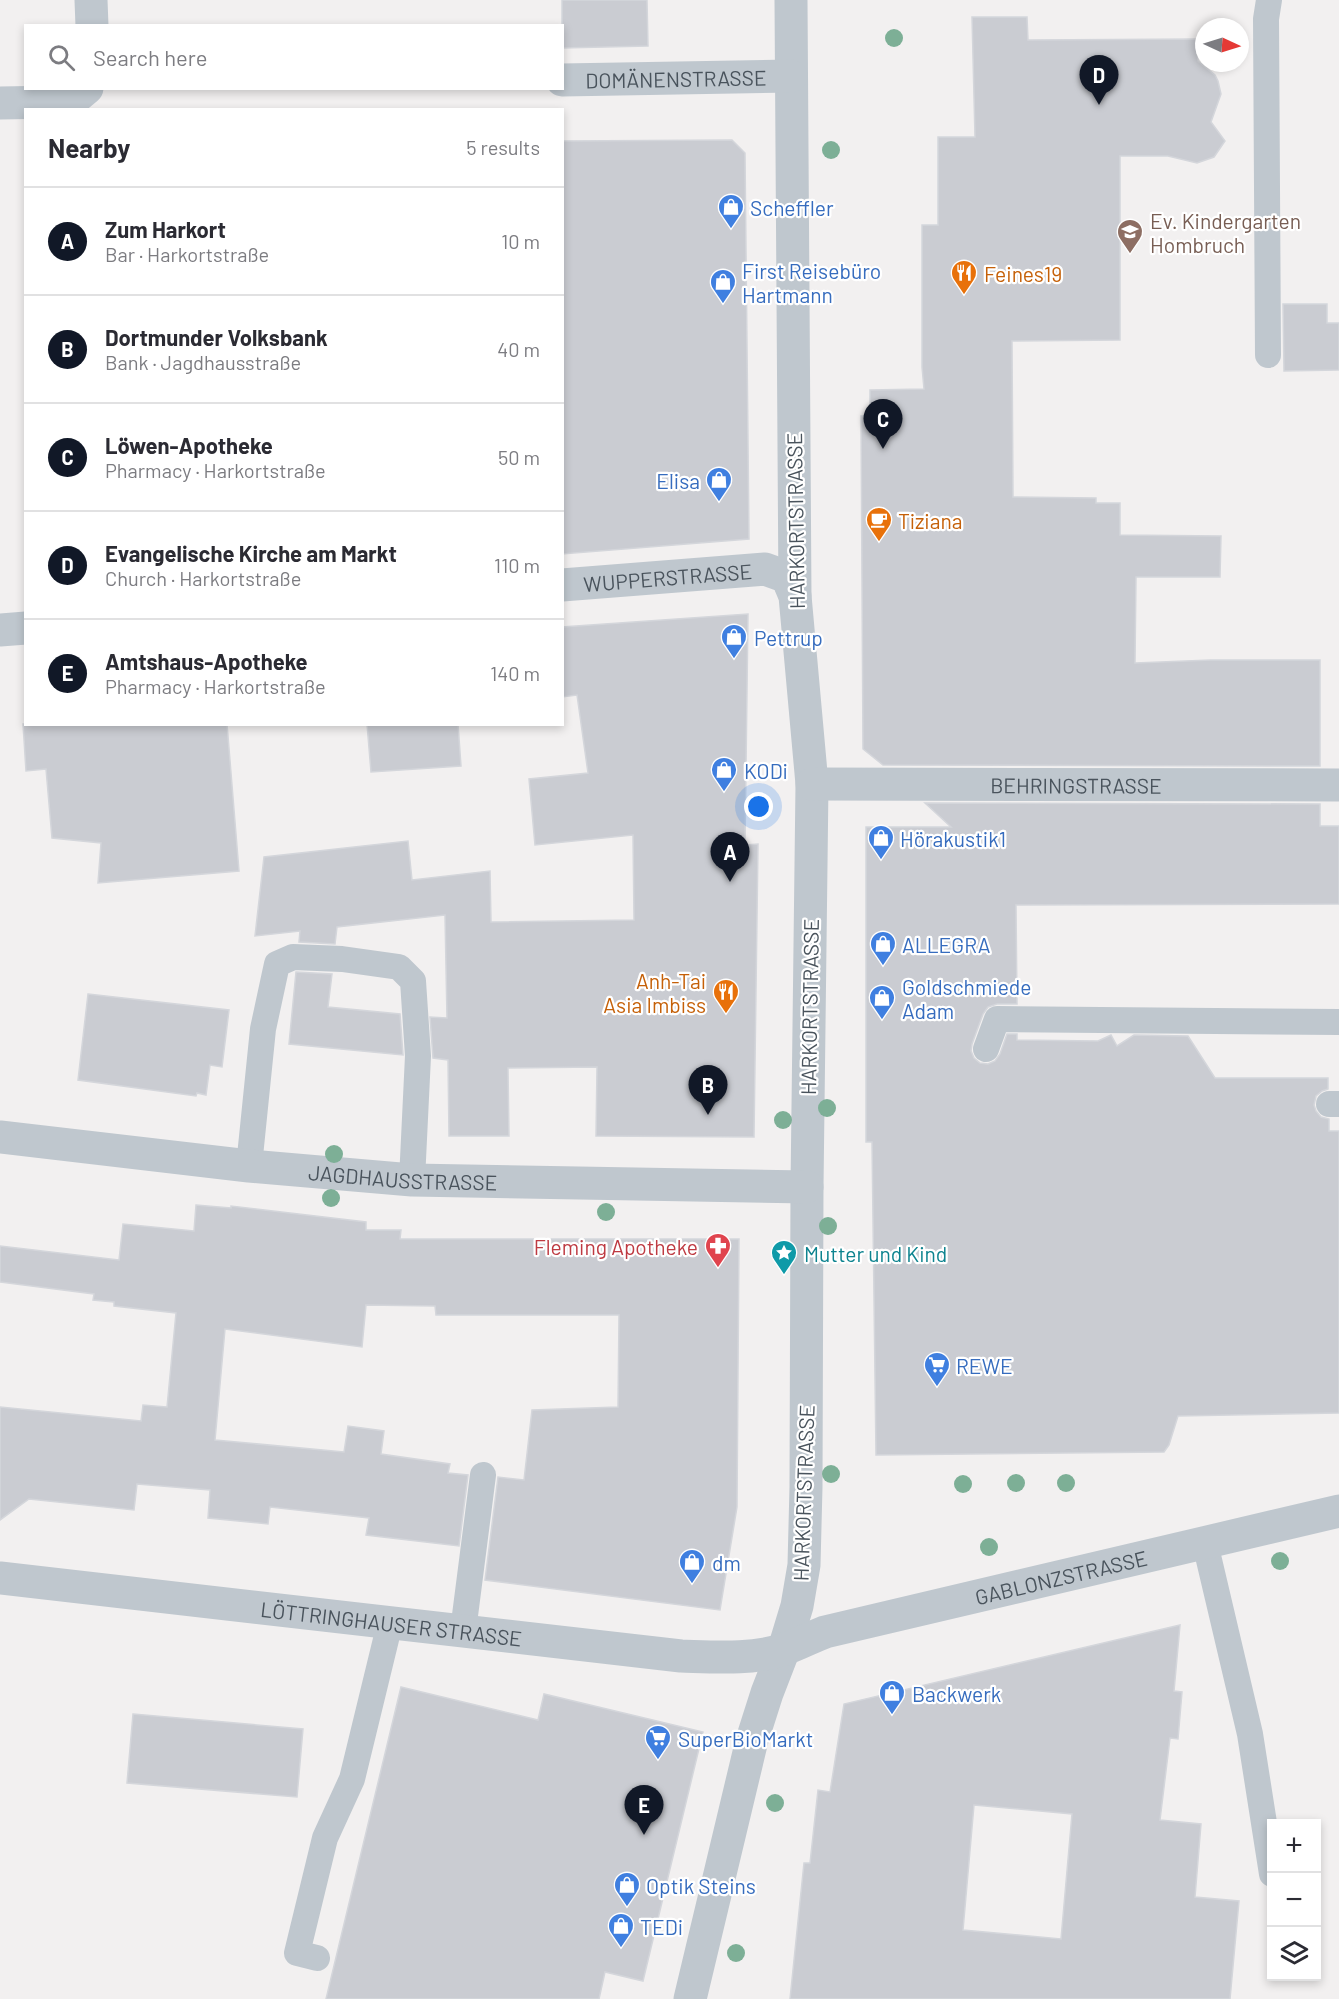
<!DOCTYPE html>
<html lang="en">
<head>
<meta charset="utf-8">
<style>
  body { margin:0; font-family:Barlow,sans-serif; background:#f2f2f3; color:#2b2b33 }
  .controls { position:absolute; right:18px; bottom:18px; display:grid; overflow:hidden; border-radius:0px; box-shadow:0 3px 9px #0003 }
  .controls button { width:54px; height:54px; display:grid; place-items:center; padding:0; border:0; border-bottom:2px solid #e1e1e2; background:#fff; color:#2b2b33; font:30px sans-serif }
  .compass { position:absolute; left:1195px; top:18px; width:54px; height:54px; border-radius:50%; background:#fff; box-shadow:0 3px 9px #0003; rotate:94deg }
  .you { position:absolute; left:759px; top:807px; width:21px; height:21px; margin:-15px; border:4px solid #fff; border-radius:50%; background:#1a73e8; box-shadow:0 0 0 9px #1a73e833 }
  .badge { display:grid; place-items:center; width:39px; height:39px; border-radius:50%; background:#111827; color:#fff; font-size:20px; font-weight:700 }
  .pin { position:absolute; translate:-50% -50px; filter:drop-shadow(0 2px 3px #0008) }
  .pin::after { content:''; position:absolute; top:32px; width:21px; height:18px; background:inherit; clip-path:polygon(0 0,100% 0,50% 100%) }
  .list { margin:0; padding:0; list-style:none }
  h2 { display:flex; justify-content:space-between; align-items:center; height:78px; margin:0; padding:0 24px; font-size:26px }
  h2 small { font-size:20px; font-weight:400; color:#7c7c81 }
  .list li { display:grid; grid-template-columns:39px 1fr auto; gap:18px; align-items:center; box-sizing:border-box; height:108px; padding:0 24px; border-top:2px solid #e1e1e2 }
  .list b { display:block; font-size:22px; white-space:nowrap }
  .list p { margin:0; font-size:20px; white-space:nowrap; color:#7c7c81 }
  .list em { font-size:20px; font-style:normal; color:#7c7c81 }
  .icon { flex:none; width:33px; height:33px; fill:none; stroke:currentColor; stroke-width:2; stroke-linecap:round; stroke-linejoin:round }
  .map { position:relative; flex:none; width:1339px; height:1999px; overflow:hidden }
  .search { position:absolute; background:#fff; box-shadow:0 3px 9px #0003; left:24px; top:24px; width:540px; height:66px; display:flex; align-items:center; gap:15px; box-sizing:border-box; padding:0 21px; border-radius:0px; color:#7c7c81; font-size:22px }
  .panel { position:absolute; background:#fff; box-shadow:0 3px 9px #0003; left:24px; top:108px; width:540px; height:618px; border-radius:0px }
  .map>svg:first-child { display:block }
  .building { fill:#caccd2; stroke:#d4d6db; stroke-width:1.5; fill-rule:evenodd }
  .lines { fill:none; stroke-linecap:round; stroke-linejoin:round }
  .service { stroke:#bfc7ce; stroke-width:26 }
  .pedestrian { stroke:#bfc7ce; stroke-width:33 }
  .minor { stroke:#bfc7ce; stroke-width:33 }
  .tertiary { stroke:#bfc7ce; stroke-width:33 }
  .tree { fill:#7daf96 }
  .labels { text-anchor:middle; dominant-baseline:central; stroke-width:4.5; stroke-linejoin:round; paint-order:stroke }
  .street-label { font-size:21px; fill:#49535c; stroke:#fff }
  .shop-label { font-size:21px; fill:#366cbe; stroke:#fff; text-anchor:start }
  .education-label { font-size:21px; fill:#785e54; stroke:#fff; text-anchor:start }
  .food-label { font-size:21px; fill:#c56008; stroke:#fff; text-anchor:start }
  .health-label { font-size:21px; fill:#be3a42; stroke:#fff; text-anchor:end }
  .culture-label { font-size:21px; fill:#0d838f; stroke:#fff; text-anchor:start }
</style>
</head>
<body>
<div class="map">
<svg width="1339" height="1999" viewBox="0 0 1339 1999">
  <rect width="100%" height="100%" fill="#f2f0f0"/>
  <g class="building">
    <polygon points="562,0 647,0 648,46 562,48"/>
    <polygon points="972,17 1027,17 1028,40 1196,39 1198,61 1215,75 1218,81 1221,94 1211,122 1225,141 1214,157 1197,163 1168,156 1120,156 1120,340 1012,341 1013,497 1096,498 1096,503 1120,503 1120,535 1221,536 1220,577 1136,577 1135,663 1211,660 1320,660 1320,766 883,765 863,749 861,416 870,416 870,390 924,389 922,367 922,225 938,225 938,137 975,137"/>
    <polygon points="732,140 745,153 749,539 562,554 562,141"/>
    <polygon points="1283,304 1327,304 1327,323 1339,323 1339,370 1284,371"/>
    <polygon points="748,614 745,845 758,844 754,1137 596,1136 597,1067 508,1068 509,1136 449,1136 448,1060 433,1058 430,1017 447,1018 445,915 337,927 335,944 299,942 300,931 255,936 264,857 408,841 412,880 490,871 491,922 634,920 633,835 535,845 529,779 588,773 577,695 562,697 562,627"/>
    <polygon points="23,724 227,724 239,871 98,883 101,843 52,838 46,769 26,771"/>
    <polygon points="367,724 458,724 461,766 371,772"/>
    <polygon points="925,803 1320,804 1320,826 1339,826 1339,904 1016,905 1017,1004 997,1004 988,1007 983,1014 972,1044 971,1051 974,1058 980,1063 988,1064 995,1061 1000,1054 1007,1034 1017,1034 1017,1040 1098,1041 1111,1035 1117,1046 1134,1035 1188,1036 1215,1078 1328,1078 1328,1089 1322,1091 1316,1096 1314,1105 1316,1111 1321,1117 1329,1119 1329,1131 1339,1131 1339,1413 1178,1416 1169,1445 1164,1452 876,1455 872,1142 866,1142 866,827 951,827"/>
    <polygon points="296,972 332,974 328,1007 400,1014 403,1055 289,1044"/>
    <polygon points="88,994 229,1010 222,1067 210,1065 206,1095 197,1093 196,1096 78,1080"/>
    <polygon points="196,1205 231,1208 231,1206 366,1222 366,1230 401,1230 400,1239 739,1239 737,1507 720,1610 485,1580 498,1477 524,1480 532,1410 618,1407 619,1315 436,1315 435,1306 366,1305 362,1347 225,1329 215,1440 344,1452 348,1426 384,1431 381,1454 450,1464 448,1473 468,1475 459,1546 366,1535 369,1518 270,1507 268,1524 208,1518 210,1490 137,1484 134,1510 29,1499 0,1520 0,1407 141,1421 143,1405 167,1407 176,1313 114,1306 114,1302 93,1300 94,1294 0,1282 0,1246 119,1260 123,1224 194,1231"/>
    <path d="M1180 1625 1174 1691 1182 1692 1178 1739 1170 1738 1160 1820 1201 1824 1195 1897 1239 1901 1230 1999H790L804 1863H810L818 1790 830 1792 844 1704ZM974 1805 1072 1814 1061 1939 963 1930Z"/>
    <polygon points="401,1687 538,1720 544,1694 703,1732 643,1981 605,1972 599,1999 326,1999"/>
    <polygon points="133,1714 303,1729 297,1797 127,1783"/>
  </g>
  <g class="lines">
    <g class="service">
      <polyline points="1268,355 1266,19 1269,0"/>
      <polyline points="986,1049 997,1019 1339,1022"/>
      <polyline points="1329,1104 1339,1104"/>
      <polyline points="249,1166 263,1029 277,964 293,957 342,959 399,967 413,981 418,1056 412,1180"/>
      <polyline points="1205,1543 1250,1734 1272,1874"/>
      <polyline points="463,1631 483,1475"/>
      <polyline points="317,1958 297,1953 325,1838 352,1779 390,1623"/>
    </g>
    <g class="pedestrian">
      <polyline points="791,0 795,596"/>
      <path id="s1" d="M562 80 791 76"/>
    </g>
    <g class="minor">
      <polyline points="91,0 92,26"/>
      <polyline points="0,103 59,102 75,98 87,88"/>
      <path id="s2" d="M562 585 765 569 787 577 795 596 812 784 807 1187 806 1487 804 1565 797 1606 784 1649 767 1693 752 1740 690 1999"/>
      <polyline points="0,630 26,628"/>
      <path id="s3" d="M812 784 1339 785"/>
      <path id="s4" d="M0 1137 249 1166 412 1180 807 1187"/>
    </g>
    <path class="tertiary" id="s5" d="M0 1578 681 1656C715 1657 752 1660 785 1649 799 1644 812 1637 825 1632L1339 1511"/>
  </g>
  <g class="tree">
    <circle cx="894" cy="38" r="9"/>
    <circle cx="831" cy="150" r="9"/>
    <circle cx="827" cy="1108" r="9"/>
    <circle cx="783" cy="1120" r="9"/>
    <circle cx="334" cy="1154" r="9"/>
    <circle cx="331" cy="1198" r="9"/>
    <circle cx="606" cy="1212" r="9"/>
    <circle cx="828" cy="1226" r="9"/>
    <circle cx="783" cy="1249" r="9"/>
    <circle cx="831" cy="1474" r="9"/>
    <circle cx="1016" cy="1483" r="9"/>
    <circle cx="1066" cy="1483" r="9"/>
    <circle cx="963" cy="1484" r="9"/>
    <circle cx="989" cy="1547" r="9"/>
    <circle cx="1280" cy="1561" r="9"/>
    <circle cx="775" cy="1803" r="9"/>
    <circle cx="736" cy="1953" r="9"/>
  </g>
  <defs>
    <symbol id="shop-pin" viewBox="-11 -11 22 30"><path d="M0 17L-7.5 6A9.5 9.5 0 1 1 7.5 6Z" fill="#3f7fe0" stroke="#fff"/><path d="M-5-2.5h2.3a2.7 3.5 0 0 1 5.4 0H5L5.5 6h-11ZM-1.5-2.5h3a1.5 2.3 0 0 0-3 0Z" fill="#fff"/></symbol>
    <symbol id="school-pin" viewBox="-11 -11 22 30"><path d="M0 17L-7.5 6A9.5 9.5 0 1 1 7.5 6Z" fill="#8d6e63" stroke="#fff"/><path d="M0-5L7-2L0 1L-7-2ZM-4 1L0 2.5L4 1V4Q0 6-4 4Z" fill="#fff"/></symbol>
    <symbol id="restaurant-pin" viewBox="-11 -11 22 30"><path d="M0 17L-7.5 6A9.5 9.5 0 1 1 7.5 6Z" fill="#e8710a" stroke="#fff"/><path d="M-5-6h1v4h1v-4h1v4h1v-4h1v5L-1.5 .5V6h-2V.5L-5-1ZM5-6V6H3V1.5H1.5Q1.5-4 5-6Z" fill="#fff"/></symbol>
    <symbol id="cafe-pin" viewBox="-11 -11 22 30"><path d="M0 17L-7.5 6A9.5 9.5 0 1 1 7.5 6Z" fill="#e8710a" stroke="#fff"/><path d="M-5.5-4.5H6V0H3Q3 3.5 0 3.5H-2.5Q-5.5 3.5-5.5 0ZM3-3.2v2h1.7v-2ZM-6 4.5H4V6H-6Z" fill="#fff"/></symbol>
    <symbol id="pharmacy-pin" viewBox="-11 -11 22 30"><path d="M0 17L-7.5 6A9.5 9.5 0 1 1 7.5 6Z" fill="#e0444e" stroke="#fff"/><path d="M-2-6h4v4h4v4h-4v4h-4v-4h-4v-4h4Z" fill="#fff"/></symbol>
    <symbol id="sight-pin" viewBox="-11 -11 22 30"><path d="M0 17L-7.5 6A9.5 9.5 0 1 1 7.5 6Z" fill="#0f9aa8" stroke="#fff"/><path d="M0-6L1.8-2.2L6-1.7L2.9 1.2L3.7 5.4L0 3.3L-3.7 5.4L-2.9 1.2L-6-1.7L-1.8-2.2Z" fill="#fff"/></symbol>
    <symbol id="supermarket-pin" viewBox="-11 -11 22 30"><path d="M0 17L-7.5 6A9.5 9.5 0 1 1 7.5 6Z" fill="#3f7fe0" stroke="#fff"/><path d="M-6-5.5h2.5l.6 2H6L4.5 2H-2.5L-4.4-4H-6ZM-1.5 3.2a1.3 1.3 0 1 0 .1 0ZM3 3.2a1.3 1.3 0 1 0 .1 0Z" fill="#fff"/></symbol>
  </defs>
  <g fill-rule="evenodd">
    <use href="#shop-pin" x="716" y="192" width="30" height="40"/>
    <use href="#school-pin" x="1115" y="217" width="30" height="40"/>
    <use href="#restaurant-pin" x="949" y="258" width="30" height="40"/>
    <use href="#shop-pin" x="708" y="267" width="30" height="40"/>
    <use href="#shop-pin" x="704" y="465" width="30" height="40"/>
    <use href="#cafe-pin" x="864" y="505" width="30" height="40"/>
    <use href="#shop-pin" x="719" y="622" width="30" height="40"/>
    <use href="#shop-pin" x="709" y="755" width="30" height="40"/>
    <use href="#shop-pin" x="866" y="823" width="30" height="40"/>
    <use href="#shop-pin" x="868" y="929" width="30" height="40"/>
    <use href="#restaurant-pin" x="711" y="977" width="30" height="40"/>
    <use href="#shop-pin" x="867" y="983" width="30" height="40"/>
    <use href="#pharmacy-pin" x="703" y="1231" width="30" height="40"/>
    <use href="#sight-pin" x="769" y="1238" width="30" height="40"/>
    <use href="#supermarket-pin" x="922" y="1350" width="30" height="40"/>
    <use href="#shop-pin" x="677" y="1547" width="30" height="40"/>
    <use href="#shop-pin" x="877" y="1678" width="30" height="40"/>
    <use href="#supermarket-pin" x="643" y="1723" width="30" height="40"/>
    <use href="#shop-pin" x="612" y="1870" width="30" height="40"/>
    <use href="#shop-pin" x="606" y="1911" width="30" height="40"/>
  </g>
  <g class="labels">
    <g class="street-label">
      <text stroke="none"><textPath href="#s1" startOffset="114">DOMÄNENSTRASSE</textPath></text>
      <text transform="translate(795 521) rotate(-91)">HARKORTSTRASSE</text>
      <text stroke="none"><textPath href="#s2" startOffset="106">WUPPERSTRASSE</textPath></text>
      <text stroke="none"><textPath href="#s3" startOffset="264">BEHRINGSTRASSE</textPath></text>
      <text transform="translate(809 1007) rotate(-89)">HARKORTSTRASSE</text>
      <text stroke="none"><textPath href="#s4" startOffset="405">JAGDHAUSSTRASSE</textPath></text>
      <text transform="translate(803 1493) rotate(-88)">HARKORTSTRASSE</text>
      <text stroke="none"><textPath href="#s5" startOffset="1076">GABLONZSTRASSE</textPath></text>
      <text stroke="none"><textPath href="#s5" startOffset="394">LÖTTRINGHAUSER STRASSE</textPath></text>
    </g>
    <g class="shop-label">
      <text x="750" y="207">Scheffler</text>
      <text x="742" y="270">First Reisebüro<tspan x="742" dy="24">Hartmann</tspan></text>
      <text x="700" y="480" text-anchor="end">Elisa</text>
      <text x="754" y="637">Pettrup</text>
      <text x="744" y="770">KODi</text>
      <text x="900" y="838">Hörakustik1</text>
      <text x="902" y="944">ALLEGRA</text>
      <text x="902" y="986">Goldschmiede<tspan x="902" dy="24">Adam</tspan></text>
      <text x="956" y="1365">REWE</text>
      <text x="712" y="1562">dm</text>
      <text x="912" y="1693">Backwerk</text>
      <text x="678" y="1738">SuperBioMarkt</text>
      <text x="646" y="1885">Optik Steins</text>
      <text x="640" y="1926">TEDi</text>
    </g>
    <g class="education-label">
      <text x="1150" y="220">Ev. Kindergarten<tspan x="1150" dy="24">Hombruch</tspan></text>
    </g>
    <g class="food-label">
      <text x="984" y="273">Feines19</text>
      <text x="898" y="520">Tiziana</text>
      <text x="706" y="980" text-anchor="end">Anh-Tai<tspan x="706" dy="24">Asia Imbiss</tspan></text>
    </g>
    <g class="health-label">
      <text x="698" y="1246">Fleming Apotheke</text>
    </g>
    <g class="culture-label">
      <text x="804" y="1253">Mutter und Kind</text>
    </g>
  </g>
</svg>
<div class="controls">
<button>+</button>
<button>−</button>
<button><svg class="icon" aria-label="layers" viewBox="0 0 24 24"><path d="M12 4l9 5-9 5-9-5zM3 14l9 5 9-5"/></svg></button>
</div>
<svg class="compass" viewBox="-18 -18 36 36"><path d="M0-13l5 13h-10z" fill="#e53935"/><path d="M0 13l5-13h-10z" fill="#7c7c81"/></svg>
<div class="you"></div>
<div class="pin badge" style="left:730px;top:882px">A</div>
<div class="pin badge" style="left:708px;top:1115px">B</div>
<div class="pin badge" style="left:883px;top:449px">C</div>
<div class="pin badge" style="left:1099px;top:105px">D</div>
<div class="pin badge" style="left:644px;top:1835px">E</div>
<div class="search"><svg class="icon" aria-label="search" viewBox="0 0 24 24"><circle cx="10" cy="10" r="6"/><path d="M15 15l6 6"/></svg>Search here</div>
<section class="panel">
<h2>Nearby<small>5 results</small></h2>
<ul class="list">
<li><span class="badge">A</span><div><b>Zum Harkort</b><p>Bar · Harkortstraße</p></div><em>10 m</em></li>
<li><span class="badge">B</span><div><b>Dortmunder Volksbank</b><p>Bank · Jagdhausstraße</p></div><em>40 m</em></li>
<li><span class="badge">C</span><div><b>Löwen-Apotheke</b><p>Pharmacy · Harkortstraße</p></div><em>50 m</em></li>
<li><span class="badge">D</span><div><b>Evangelische Kirche am Markt</b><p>Church · Harkortstraße</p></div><em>110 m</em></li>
<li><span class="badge">E</span><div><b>Amtshaus-Apotheke</b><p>Pharmacy · Harkortstraße</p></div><em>140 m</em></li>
</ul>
</section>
</div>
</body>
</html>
